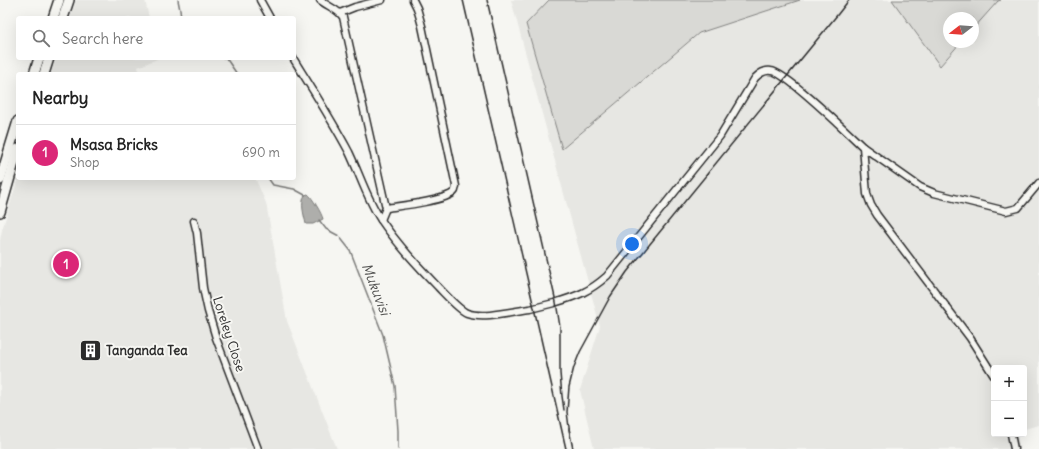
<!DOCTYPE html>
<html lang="en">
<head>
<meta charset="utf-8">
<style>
  body { margin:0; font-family:Delius,sans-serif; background:#f2f2f2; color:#222 }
  .controls { position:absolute; right:12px; bottom:12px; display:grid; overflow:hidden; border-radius:4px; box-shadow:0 4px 16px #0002 }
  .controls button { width:36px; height:36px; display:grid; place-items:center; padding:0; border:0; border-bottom:1px solid #e0e0e0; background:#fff; color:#222; font:20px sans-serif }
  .compass { position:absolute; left:943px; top:12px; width:36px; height:36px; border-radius:50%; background:#fff; box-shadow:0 4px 16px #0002; rotate:253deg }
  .you { position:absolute; left:632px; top:244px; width:14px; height:14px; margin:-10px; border:3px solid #fff; border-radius:50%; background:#1a73e8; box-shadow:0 0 0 6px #1a73e833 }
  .badge { display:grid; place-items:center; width:26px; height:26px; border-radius:50%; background:#db2777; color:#fff; font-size:13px; font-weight:700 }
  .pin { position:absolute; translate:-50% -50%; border:2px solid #fff; box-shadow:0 1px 4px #0006 }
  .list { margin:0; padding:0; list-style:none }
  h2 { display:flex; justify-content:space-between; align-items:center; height:52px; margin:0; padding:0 16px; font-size:17px }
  h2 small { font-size:13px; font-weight:400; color:#767676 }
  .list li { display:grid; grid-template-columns:26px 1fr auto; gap:12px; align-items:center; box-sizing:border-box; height:56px; padding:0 16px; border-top:1px solid #e0e0e0 }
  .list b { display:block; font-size:15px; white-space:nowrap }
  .list p { margin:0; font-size:13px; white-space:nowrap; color:#767676 }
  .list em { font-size:13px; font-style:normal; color:#767676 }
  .icon { flex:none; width:22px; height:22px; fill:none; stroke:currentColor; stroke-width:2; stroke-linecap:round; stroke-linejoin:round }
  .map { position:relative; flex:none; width:1039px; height:449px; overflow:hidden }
  .search { position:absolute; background:#fff; box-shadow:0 4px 16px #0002; left:16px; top:16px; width:280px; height:44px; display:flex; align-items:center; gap:10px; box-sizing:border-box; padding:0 14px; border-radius:4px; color:#767676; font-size:15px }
  .panel { position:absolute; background:#fff; box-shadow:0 4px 16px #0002; left:16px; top:72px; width:280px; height:108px; border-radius:4px }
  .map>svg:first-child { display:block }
  .built { fill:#e7e7e3 }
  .green { fill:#d9d9d5; stroke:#828280 }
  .water { fill:#aeaeab; stroke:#7a7a78 }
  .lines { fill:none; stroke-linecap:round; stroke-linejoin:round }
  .stream { stroke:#7a7a78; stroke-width:1.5 }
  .minor-casing { stroke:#2b2b2b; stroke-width:9 }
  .highway-casing { stroke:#2b2b2b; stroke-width:12 }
  .minor { stroke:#f6f6f2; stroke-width:6 }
  .highway { stroke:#f6f6f2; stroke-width:9 }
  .rail { stroke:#2b2b2b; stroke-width:1.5 }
  .labels { text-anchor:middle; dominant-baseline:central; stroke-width:4; stroke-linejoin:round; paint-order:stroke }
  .street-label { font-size:13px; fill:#2b2b2b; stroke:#f6f6f2 }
  .poi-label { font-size:13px; font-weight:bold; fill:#2b2b2b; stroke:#f6f6f2; text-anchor:start }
  .water-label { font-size:14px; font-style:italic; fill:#525251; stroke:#f6f6f2 }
</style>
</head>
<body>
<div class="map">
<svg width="1039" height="449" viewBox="0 0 1039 449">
  <rect width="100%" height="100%" fill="#f6f6f2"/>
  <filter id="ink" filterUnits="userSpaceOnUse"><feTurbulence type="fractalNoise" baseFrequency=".025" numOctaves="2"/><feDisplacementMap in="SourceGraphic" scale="8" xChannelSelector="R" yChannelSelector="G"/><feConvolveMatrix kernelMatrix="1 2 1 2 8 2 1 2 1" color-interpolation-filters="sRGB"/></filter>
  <g filter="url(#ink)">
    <g class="built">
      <polygon points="76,0 145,0 149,18 70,18"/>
      <polygon points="511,0 549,0 526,24 562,149 699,33 800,0 892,0 940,66 961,42 973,42 973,29 998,0 1039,0 1039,425 1024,429 1024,368 994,368 994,434 1017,434 1020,449 594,449 580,390 600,326"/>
      <polygon points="56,58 157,58 157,59 138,67 140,74 51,74"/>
      <polygon points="18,178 255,178 266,203 287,321 337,449 0,449 0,240 2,230"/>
    </g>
    <g class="green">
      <polygon points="549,0 800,0 699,33 562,149 526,24"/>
      <polygon points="892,0 1001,0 998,1 973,29 973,18 949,18 949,42 961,42 940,66"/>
    </g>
    <path class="water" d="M308 194C312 197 322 214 323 219L313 224H306C304 215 300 203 305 195Z"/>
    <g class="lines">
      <g class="stream">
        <polyline points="178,0 180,10 181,18"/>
        <polyline points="222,58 226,58 237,74"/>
        <polyline points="268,178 273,185 294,189 305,195"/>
        <polyline points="319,220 326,229 339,236 350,250 383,335 395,386 398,431 398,449"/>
      </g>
      <defs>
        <g id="minor">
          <polyline points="260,0 270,18"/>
          <path d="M320 0C327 6 338 9 343 17L386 208 381 220"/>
          <polyline points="340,13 355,7 382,0"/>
          <path d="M293 58C312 89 332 120 349 152 360 175 367 199 381 220 398 245 418 266 438 287 445 294 459 310 467 313 484 319 513 311 530 309 538 307 546 305 554 303 577 296 589 292 607 276L720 136 755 78C759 74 765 70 771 71 786 72 849 134 863 147L867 194 871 205 877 215 970 338 994 376"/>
          <polyline points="863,147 920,187 934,193 1006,211 1018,208 1039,183"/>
          <path d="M386 208C399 206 445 201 454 192 456 190 455 189 456 186L422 26 417 8 413 0"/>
          <polyline points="194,221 197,233 203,288 208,311 216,338 258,449"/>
          <polyline points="1011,434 1014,449"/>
        </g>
        <g id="highway">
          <polyline points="53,18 59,0"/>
          <polyline points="63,18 69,0"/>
          <polyline points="34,74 39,58"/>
          <polyline points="44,74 49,58"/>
          <polyline points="0,180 18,121"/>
          <polyline points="0,212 18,149"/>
        </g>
      </defs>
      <use href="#minor" class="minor-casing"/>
      <use href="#highway" class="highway-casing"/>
      <use href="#minor" class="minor"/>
      <use href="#highway" class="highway"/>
      <g class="rail">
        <polyline points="463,0 534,308 566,449"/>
        <polyline points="487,0 556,302 560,327 560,373 562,396 564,410"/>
        <polyline points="569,429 573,449"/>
        <polyline points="570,435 567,412 569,387 574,367 580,352 610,297 627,272 838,14 849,0"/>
      </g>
    </g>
  </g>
  <defs>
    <symbol id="building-square" viewBox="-11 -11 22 22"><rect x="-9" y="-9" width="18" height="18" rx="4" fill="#2b2b2b" stroke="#f6f6f2"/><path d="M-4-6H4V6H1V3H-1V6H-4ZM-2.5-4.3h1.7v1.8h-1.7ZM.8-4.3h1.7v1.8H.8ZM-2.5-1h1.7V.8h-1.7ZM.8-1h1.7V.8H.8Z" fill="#fff"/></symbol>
  </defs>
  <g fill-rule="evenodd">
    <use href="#building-square" x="78" y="338" width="25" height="25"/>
  </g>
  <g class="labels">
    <g class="street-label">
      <text transform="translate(229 334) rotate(72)">Loreley Close</text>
    </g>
    <g class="poi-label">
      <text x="106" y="350">Tanganda Tea</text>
    </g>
    <g class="water-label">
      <text transform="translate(376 289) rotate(69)">Mukuvisi</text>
    </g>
  </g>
</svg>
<div class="controls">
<button>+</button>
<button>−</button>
</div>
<svg class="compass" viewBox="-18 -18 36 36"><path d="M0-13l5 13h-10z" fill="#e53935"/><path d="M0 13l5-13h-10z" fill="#767676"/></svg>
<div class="you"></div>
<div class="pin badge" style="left:66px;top:264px">1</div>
<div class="search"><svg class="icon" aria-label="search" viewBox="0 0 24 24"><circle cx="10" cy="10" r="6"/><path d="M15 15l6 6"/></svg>Search here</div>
<section class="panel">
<h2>Nearby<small></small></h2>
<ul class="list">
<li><span class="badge">1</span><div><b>Msasa Bricks</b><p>Shop</p></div><em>690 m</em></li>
</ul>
</section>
</div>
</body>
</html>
